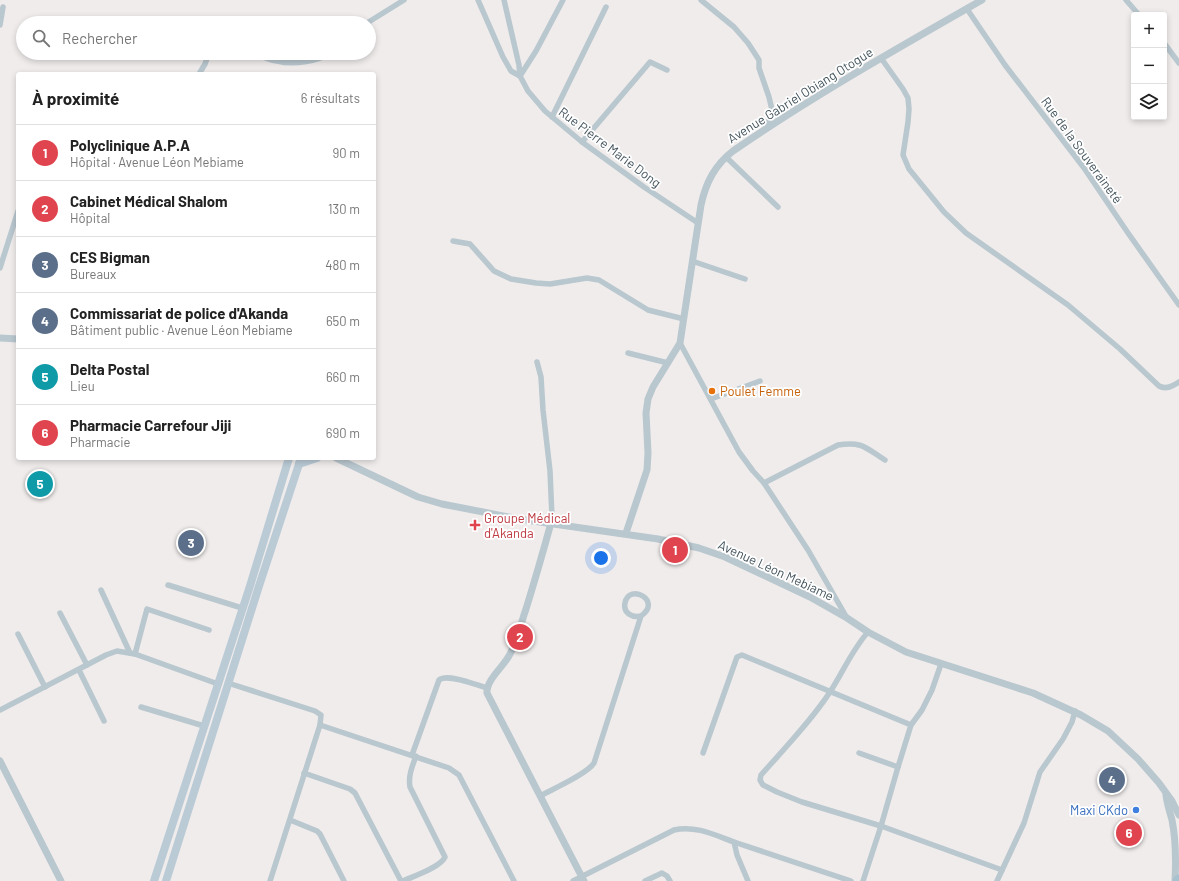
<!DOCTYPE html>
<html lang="fr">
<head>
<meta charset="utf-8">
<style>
  body { margin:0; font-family:Barlow,sans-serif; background:#f6f6f6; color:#222 }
  .controls { position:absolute; right:12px; top:12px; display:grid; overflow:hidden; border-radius:4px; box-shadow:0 2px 6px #0003 }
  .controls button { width:36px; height:36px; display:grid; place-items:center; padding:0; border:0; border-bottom:1px solid #e0e0e0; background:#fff; color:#222; font:20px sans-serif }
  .you { position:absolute; left:601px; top:558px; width:14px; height:14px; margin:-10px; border:3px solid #fff; border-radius:50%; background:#1a73e8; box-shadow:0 0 0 6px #1a73e833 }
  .badge { display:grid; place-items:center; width:26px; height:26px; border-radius:50%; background:#111827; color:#fff; font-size:13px; font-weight:700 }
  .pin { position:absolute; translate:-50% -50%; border:2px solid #fff; box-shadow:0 1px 4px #0006 }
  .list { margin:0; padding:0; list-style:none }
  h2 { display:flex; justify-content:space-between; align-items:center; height:52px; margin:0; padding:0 16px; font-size:17px }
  h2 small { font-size:13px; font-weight:400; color:#767676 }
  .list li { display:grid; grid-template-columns:26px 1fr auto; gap:12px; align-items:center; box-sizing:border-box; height:56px; padding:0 16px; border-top:1px solid #e0e0e0 }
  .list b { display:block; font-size:15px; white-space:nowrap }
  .list p { margin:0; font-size:13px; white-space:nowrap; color:#767676 }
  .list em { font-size:13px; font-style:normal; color:#767676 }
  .icon { flex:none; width:22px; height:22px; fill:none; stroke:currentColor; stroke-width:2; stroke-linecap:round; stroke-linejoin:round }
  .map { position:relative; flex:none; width:1179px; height:881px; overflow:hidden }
  .search { position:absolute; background:#fff; box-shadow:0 2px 6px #0003; left:16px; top:16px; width:360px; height:44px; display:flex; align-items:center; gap:10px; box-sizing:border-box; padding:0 14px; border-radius:22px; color:#767676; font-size:15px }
  .panel { position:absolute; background:#fff; box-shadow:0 2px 6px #0003; left:16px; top:72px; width:360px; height:388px; border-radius:4px }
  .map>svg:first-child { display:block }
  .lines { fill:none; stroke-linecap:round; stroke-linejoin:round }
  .minor { stroke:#b9c7ce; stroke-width:5.5 }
  .tertiary { stroke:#b9c7ce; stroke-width:7 }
  .secondary { stroke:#bacbd6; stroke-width:8 }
  .primary { stroke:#a8c1cf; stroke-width:9 }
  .food-dot { fill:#e8710a; stroke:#fff; stroke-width:1.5 }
  .health-dot { fill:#e0444e; stroke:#fff; stroke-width:1.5 }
  .shop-dot { fill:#3f7fe0; stroke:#fff; stroke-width:1.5 }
  .labels { text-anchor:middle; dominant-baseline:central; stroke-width:3.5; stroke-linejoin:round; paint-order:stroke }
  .street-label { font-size:13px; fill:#43535c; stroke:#fff }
  .food-label { font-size:13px; fill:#c56008; stroke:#fff; text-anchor:start }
  .health-label { font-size:13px; fill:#be3a42; stroke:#fff; text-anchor:start }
  .shop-label { font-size:13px; fill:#366cbe; stroke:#fff; text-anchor:end }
</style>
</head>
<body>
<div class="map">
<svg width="1179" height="881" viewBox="0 0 1179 881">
  <rect width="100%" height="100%" fill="#f0ecec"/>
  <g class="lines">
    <g class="minor">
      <polyline points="478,0 503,57 511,71 520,76"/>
      <polyline points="504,0 519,65 520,76 528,91 545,111 582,142 644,187 698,223"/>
      <polyline points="701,0 734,27 748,43 759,60 759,68 769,97 773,114 767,123 770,126"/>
      <polyline points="1126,0 1139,15"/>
      <polyline points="967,9 1005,65 1084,168 1128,233 1179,305"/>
      <polyline points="367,23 404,0"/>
      <polyline points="0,25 3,7"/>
      <polyline points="1164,43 1179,63"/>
      <path d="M253 53C261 56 269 60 277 61 293 65 317 62 330 53"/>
      <path d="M881 58 903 89 908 98 909 109 908 122 903 155 909 169 944 212 966 233 1068 305 1120 349 1159 386C1166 390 1173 386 1179 382"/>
      <polyline points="199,74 205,64 209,53"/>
      <polyline points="520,76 536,51 563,0"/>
      <polyline points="552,117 606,7"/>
      <polyline points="582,142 650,62 667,70"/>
      <polyline points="726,157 778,207"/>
      <polyline points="453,241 470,244 494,271 511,279 536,283 550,284 587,278 599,280 648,310 684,319"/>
      <polyline points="692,261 745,279"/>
      <polyline points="0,268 18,211"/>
      <polyline points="680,343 739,452 753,471 764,483 808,550 847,618"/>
      <polyline points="628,353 668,363"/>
      <polyline points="537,362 541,377 543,410 550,471 552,517 551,523"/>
      <polyline points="711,399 760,381"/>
      <path d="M764 483 838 445C862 441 866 448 885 460"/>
      <polyline points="168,585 242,608"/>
      <polyline points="101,590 130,653"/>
      <polyline points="60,613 87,665"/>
      <path d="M868 632C852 650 843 672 830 692 811 721 784 749 761 775L760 780 763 785 777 792 802 802 881 826 1002 870"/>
      <polyline points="18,634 45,687"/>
      <polyline points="135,654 147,609 209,630"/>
      <polyline points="79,670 104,721"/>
      <polyline points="228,683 315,711 321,715 320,725 270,881"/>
      <polyline points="141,707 204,726"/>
      <polyline points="0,710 106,655 117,651 135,654 218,684"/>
      <polyline points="320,725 449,768 459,775 514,881"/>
      <polyline points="703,753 737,657 742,655 911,725"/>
      <polyline points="859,753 898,767 881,826 863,881"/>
      <path d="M412 755 439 680C448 673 476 685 487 688"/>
      <polyline points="898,767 911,725 922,710 932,690 941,664"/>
      <polyline points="304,773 350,789 355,793 401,881"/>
      <path d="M540 796C553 789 587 774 594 763L641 616C663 601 629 582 625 603 623 613 632 618 641 616"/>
      <polyline points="290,820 317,831 320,834 344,881"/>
      <polyline points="734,842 851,881"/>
      <path d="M403 881C414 876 441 867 445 857L410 787C408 776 412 767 416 756"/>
      <path d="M573 881 674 830C695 825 715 835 734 842L737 855 748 881"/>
      <polyline points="645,881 662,873 667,876 670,881"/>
      <polyline points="997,881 1024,823 1040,772 1063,739 1072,722 1075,711"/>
    </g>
    <g class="tertiary">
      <polyline points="0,338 18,339"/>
      <polyline points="336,458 418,497 442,504 519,519 658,539 699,548 725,557 810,597 847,618 868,632 906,652 1033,693 1081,715 1108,731 1138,759 1159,783 1172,801 1179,815"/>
      <path d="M551 523C543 552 535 580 526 609 521 623 518 638 511 652 506 665 486 679 487 693L584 881"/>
      <path d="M626 533 647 470 648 453 646 413 648 399 653 387 680 343 701 205C706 182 715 165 733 151 813 96 898 48 982 0"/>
      <polyline points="0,761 61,881"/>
      <path d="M1166 795C1167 804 1170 812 1172 820 1176 840 1176 861 1175 881"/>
    </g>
    <g class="secondary">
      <polyline points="299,464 317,458"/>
      <polyline points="154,881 250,586 289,458"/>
      <polyline points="166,881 259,586 301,458"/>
    </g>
    <polyline class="primary" points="1177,881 1179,879"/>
  </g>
  <circle class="food-dot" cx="712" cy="391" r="4"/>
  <path class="health-dot" d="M473 519h4v4h4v4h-4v4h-4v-4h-4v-4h4z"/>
  <circle class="shop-dot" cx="1136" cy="810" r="4"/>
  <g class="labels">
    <g class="street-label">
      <text transform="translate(800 95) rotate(-32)">Avenue Gabriel Obiang Otogue</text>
      <text transform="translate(610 147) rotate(37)">Rue Pierre Marie Dong</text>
      <text transform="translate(1082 150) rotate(54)">Rue de la Souveraineté</text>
      <text transform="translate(776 570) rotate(25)">Avenue Léon Mebiame</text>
    </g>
    <g class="food-label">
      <text x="720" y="391">Poulet Femme</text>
    </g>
    <g class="health-label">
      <text x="484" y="518">Groupe Médical<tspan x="484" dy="15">d'Akanda</tspan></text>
    </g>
    <g class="shop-label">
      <text x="1128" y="810">Maxi CKdo</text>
    </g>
  </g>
</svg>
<div class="controls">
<button>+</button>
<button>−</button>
<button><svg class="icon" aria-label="layers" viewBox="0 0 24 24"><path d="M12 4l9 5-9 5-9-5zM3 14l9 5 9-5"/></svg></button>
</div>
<div class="you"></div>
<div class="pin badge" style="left:675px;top:550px;background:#e0444e">1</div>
<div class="pin badge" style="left:520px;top:637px;background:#e0444e">2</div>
<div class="pin badge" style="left:191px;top:543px;background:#5c6f8a">3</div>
<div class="pin badge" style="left:1112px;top:780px;background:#5c6f8a">4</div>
<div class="pin badge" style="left:40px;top:484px;background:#0f9aa8">5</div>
<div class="pin badge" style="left:1129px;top:833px;background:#e0444e">6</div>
<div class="search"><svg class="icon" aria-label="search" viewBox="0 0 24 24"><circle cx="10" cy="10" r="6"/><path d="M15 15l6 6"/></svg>Rechercher</div>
<section class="panel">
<h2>À proximité<small>6 résultats</small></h2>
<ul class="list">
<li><span class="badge" style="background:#e0444e">1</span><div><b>Polyclinique A.P.A</b><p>Hôpital · Avenue Léon Mebiame</p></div><em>90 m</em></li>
<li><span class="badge" style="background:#e0444e">2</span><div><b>Cabinet Médical Shalom</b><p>Hôpital</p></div><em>130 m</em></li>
<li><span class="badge" style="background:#5c6f8a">3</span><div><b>CES Bigman</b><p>Bureaux</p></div><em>480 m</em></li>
<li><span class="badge" style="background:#5c6f8a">4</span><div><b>Commissariat de police d'Akanda</b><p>Bâtiment public · Avenue Léon Mebiame</p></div><em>650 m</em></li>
<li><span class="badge" style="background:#0f9aa8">5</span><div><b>Delta Postal</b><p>Lieu</p></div><em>660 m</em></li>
<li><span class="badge" style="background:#e0444e">6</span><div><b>Pharmacie Carrefour Jiji</b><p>Pharmacie</p></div><em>690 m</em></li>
</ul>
</section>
</div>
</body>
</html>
